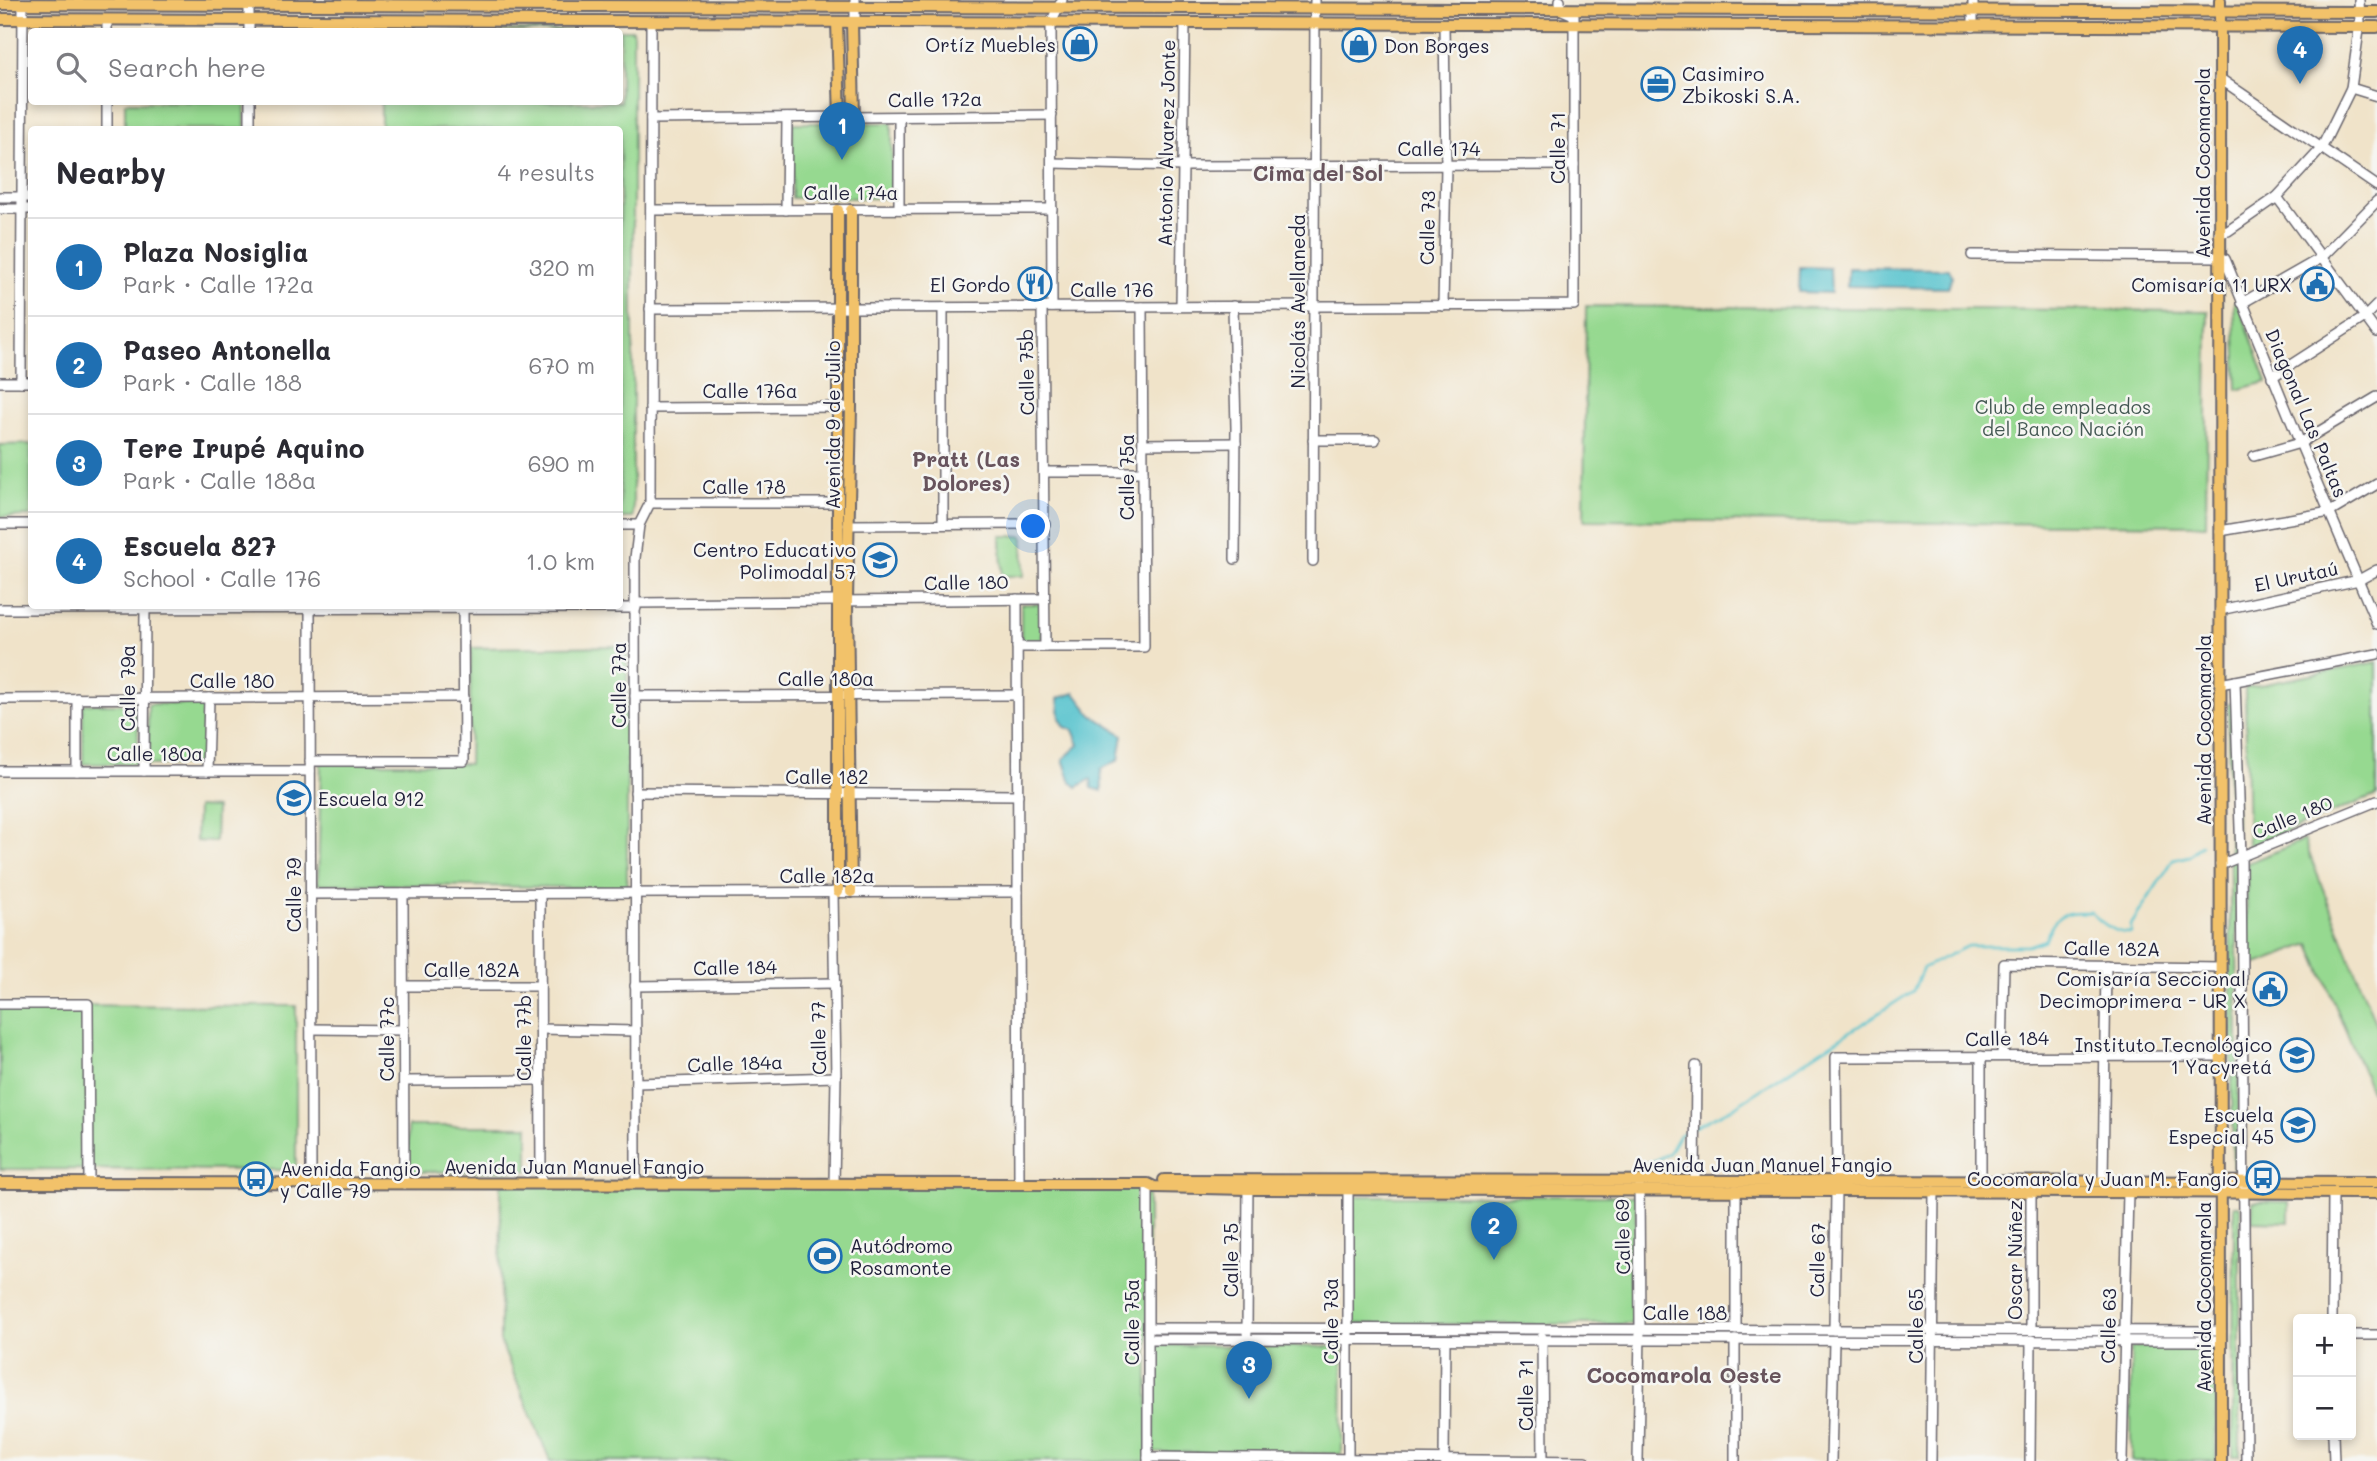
<!DOCTYPE html>
<html lang="en">
<head>
<meta charset="utf-8">
<style>
  body { margin:0; font-family:Mali,sans-serif; background:#f2f2f3; color:#2b2b33 }
  .controls { position:absolute; right:21px; bottom:21px; display:grid; overflow:hidden; border-radius:7px; box-shadow:0 4px 10px #0003 }
  .controls button { width:63px; height:63px; display:grid; place-items:center; padding:0; border:0; border-bottom:2px solid #e1e1e2; background:#fff; color:#2b2b33; font:35px sans-serif }
  .you { position:absolute; left:1034px; top:527px; width:24px; height:24px; margin:-18px; border:5px solid #fff; border-radius:50%; background:#1a73e8; box-shadow:0 0 0 10px #1a73e833 }
  .badge { display:grid; place-items:center; width:46px; height:46px; border-radius:50%; background:#1f6fb2; color:#fff; font-size:23px; font-weight:700 }
  .pin { position:absolute; translate:-50% -58px; filter:drop-shadow(0 2px 4px #0008) }
  .pin::after { content:''; position:absolute; top:37px; width:24px; height:21px; background:inherit; clip-path:polygon(0 0,100% 0,50% 100%) }
  .list { margin:0; padding:0; list-style:none }
  h2 { display:flex; justify-content:space-between; align-items:center; height:91px; margin:0; padding:0 28px; font-size:30px }
  h2 small { font-size:23px; font-weight:400; color:#7c7c81 }
  .list li { display:grid; grid-template-columns:46px 1fr auto; gap:21px; align-items:center; box-sizing:border-box; height:98px; padding:0 28px; border-top:2px solid #e1e1e2 }
  .list b { display:block; font-size:26px; white-space:nowrap }
  .list p { margin:0; font-size:23px; white-space:nowrap; color:#7c7c81 }
  .list em { font-size:23px; font-style:normal; color:#7c7c81 }
  .icon { flex:none; width:38px; height:38px; fill:none; stroke:currentColor; stroke-width:2; stroke-linecap:round; stroke-linejoin:round }
  .map { position:relative; flex:none; width:2377px; height:1461px; overflow:hidden }
  .search { position:absolute; background:#fff; box-shadow:0 4px 10px #0003; left:28px; top:28px; width:595px; height:77px; display:flex; align-items:center; gap:18px; box-sizing:border-box; padding:0 24px; border-radius:7px; color:#7c7c81; font-size:26px }
  .panel { position:absolute; background:#fff; box-shadow:0 4px 10px #0003; left:28px; top:126px; width:595px; height:483px; border-radius:7px }
  .map>svg:first-child { display:block }
  .green { fill:#96d990; stroke:#5c7e66; stroke-width:2 }
  .water { fill:#55c2cd; stroke:#3c7284; stroke-width:2 }
  .lines { fill:none; stroke-linecap:round; stroke-linejoin:round }
  .stream { stroke:#55c2cd; stroke-width:2.5 }
  .minor-casing { stroke:#6a666d; stroke-width:12 }
  .major-casing { stroke:#6a666d; stroke-width:14 }
  .minor { stroke:#fff; stroke-width:9 }
  .major { stroke:#f2c26a; stroke-width:10 }
  .labels { text-anchor:middle; dominant-baseline:central; stroke-width:5; stroke-linejoin:round; paint-order:stroke }
  .poi-label { font-size:19px; fill:#22223b; stroke:#f6f6f2; text-anchor:end }
  .street-label { font-size:19px; fill:#22223b; stroke:#f6f6f2 }
  .park-label { font-size:19px; fill:#455954; stroke:#f6f6f2 }
  .neighbourhood-label { font-size:21px; font-weight:bold; fill:#68545d; stroke:#f6f6f2 }
</style>
</head>
<body>
<div class="map">
<svg width="2377" height="1461" viewBox="0 0 2377 1461">
  <rect width="100%" height="100%" fill="#f6f6f2"/>
  <filter id="ink" filterUnits="userSpaceOnUse"><feTurbulence type="fractalNoise" baseFrequency=".0143" numOctaves="2"/><feDisplacementMap in="SourceGraphic" scale="14" xChannelSelector="R" yChannelSelector="G"/><feConvolveMatrix kernelMatrix="1 2 1 2 8 2 1 2 1" color-interpolation-filters="sRGB"/></filter>
  <filter id="wash" filterUnits="userSpaceOnUse"><feTurbulence type="fractalNoise" baseFrequency=".00686" numOctaves="4" result="noise"/><feDisplacementMap in="SourceGraphic" scale="28" xChannelSelector="R" yChannelSelector="G"/><feGaussianBlur stdDeviation="1.57" result="paint"/><feColorMatrix in="noise" values="0 0 0 0 0 0 0 0 0 0 0 0 0 0 0 0 0 1.4 0 .05"/><feComposite in="paint" operator="in"/></filter>
  <g filter="url(#wash)">
    <rect width="100%" height="100%" fill="#f0e3c9"/>
    <g class="green">
      <polygon points="381,30 633,30 633,518 620,518 620,130 381,129 381,102 620,102 620,32"/>
      <rect x="125" y="102" width="120" height="27"/>
      <polygon points="793,123 892,123 892,198 792,198"/>
      <polygon points="2234,302 2238,302 2267,382 2237,390"/>
      <polygon points="1586,306 2208,311 2206,525 1584,520"/>
      <polygon points="31,444 31,516 0,517 0,445"/>
      <polygon points="1001,536 1023,536 1024,576 1002,576"/>
      <polygon points="1021,604 1042,604 1042,643 1021,644"/>
      <polygon points="627,646 627,888 318,884 321,762 469,764 471,648"/>
      <polygon points="2377,662 2377,795 2248,847 2245,688"/>
      <polygon points="2235,703 2239,1178 2233,1178 2228,704"/>
      <rect x="83" y="704" width="55" height="60"/>
      <rect x="148" y="704" width="56" height="61"/>
      <polygon points="197,807 216,808 215,842 196,841"/>
      <polygon points="2304,840 2377,1028 2377,1106 2310,944 2246,968 2247,863"/>
      <polygon points="0,1005 296,1006 296,1170 0,1169"/>
      <polygon points="408,1126 528,1126 528,1171 408,1172"/>
      <polygon points="501,1184 1148,1184 1148,1461 550,1461 500,1341"/>
      <polygon points="1353,1196 1636,1196 1635,1324 1353,1324"/>
      <polygon points="2253,1201 2289,1202 2289,1222 2252,1221"/>
      <polygon points="2234,1206 2240,1206 2240,1456 2233,1456"/>
      <polygon points="1156,1345 1343,1347 1342,1454 1154,1452"/>
      <polygon points="2131,1347 2217,1347 2216,1461 2131,1461"/>
    </g>
    <g class="water">
      <polygon points="1800,267 1830,268 1831,293 1799,292"/>
      <polygon points="1848,268 1949,269 1952,277 1948,288 1847,286"/>
      <polygon points="1075,693 1092,715 1123,735 1119,760 1101,769 1102,791 1092,788 1091,779 1077,787 1071,782 1063,759 1079,745 1073,730 1065,727 1060,718 1058,698"/>
    </g>
    <g class="lines">
      <path class="stream" d="M1643 1166 1668 1154 1679 1135 1732 1108 1913 991 1923 968 1968 946H2028L2045 940C2056 912 2063 912 2091 912 2101 923 2116 934 2131 933V925L2173 860 2189 856 2201 845"/>
    </g>
  </g>
  <g filter="url(#ink)">
    <g class="lines">
      <defs>
        <g id="minor">
          <polyline points="1973,0 1973,27"/>
          <polyline points="249,5 249,32"/>
          <polyline points="107,20 107,32"/>
          <polyline points="855,22 855,0"/>
          <polyline points="2219,78 2377,186"/>
          <polyline points="2351,88 2377,96"/>
          <polyline points="107,102 107,130"/>
          <polyline points="250,102 250,130"/>
          <polyline points="651,119 1052,115"/>
          <polyline points="1052,163 1184,166 1574,165"/>
          <polyline points="0,197 32,197"/>
          <polyline points="2277,197 2377,333"/>
          <polyline points="0,209 32,209"/>
          <polyline points="899,209 899,117"/>
          <polyline points="651,210 1052,209"/>
          <polyline points="786,210 787,118"/>
          <polyline points="2219,233 2228,231 2277,197 2321,149 2351,88 2360,23 2359,0"/>
          <polyline points="1972,255 2219,257 2225,259 2300,443 2377,624"/>
          <polyline points="2242,303 2321,258 2377,201"/>
          <polyline points="1181,306 1185,23"/>
          <polyline points="1233,306 1236,428 1235,559"/>
          <polyline points="1443,306 1446,166 1444,24"/>
          <polyline points="1042,307 1045,647"/>
          <polyline points="1052,307 1051,22 1062,0"/>
          <polyline points="943,308 943,524"/>
          <polyline points="650,309 1574,305 1574,15 1560,9 1560,0"/>
          <polyline points="2272,377 2365,317 2377,305"/>
          <polyline points="0,382 32,382"/>
          <polyline points="21,382 23,4"/>
          <polyline points="650,408 844,407"/>
          <polyline points="1313,440 1375,440"/>
          <polyline points="1143,444 1236,443"/>
          <polyline points="2254,456 2300,443 2377,397"/>
          <polyline points="1045,472 1143,472"/>
          <polyline points="650,503 838,503"/>
          <polyline points="0,524 32,524"/>
          <polyline points="620,525 639,525"/>
          <polyline points="848,525 1045,524"/>
          <polyline points="2220,531 2330,512 2377,484"/>
          <polyline points="1313,561 1315,0"/>
          <polyline points="1017,599 1019,1183"/>
          <polyline points="636,603 1044,599"/>
          <polyline points="310,606 311,1184"/>
          <polyline points="0,609 636,608"/>
          <polyline points="2220,610 2359,580 2377,570"/>
          <polyline points="1017,647 1144,647 1142,307"/>
          <polyline points="2235,681 2241,857 2246,1461"/>
          <polyline points="2220,684 2377,654"/>
          <polyline points="635,696 1017,695"/>
          <polyline points="0,699 464,697"/>
          <polyline points="310,761 464,761 463,606"/>
          <polyline points="0,771 310,771"/>
          <polyline points="77,771 77,698"/>
          <polyline points="144,771 145,606"/>
          <polyline points="207,771 209,698"/>
          <polyline points="635,792 1018,795"/>
          <polyline points="2220,865 2377,801"/>
          <polyline points="833,892 836,1077 834,1183"/>
          <polyline points="540,893 541,1183"/>
          <polyline points="310,894 1018,892"/>
          <polyline points="403,894 404,1184"/>
          <polyline points="404,986 540,986"/>
          <polyline points="635,986 835,983"/>
          <polyline points="0,1004 88,1004 89,1183"/>
          <polyline points="311,1029 404,1030"/>
          <polyline points="540,1029 636,1031"/>
          <polyline points="1981,1056 1981,1182"/>
          <polyline points="2002,1056 2004,964 2220,967"/>
          <polyline points="404,1081 541,1080"/>
          <polyline points="636,1083 836,1077"/>
          <polyline points="1695,1180 1696,1066"/>
          <polyline points="1837,1181 1836,1057 2220,1056"/>
          <polyline points="2103,1182 2106,965"/>
          <polyline points="636,1183 635,558 639,525 650,503 651,21"/>
          <polyline points="1348,1186 1348,1461"/>
          <polyline points="2031,1191 2031,1330"/>
          <polyline points="2332,1319 2333,1193"/>
          <polyline points="1149,1328 2221,1331"/>
          <polyline points="1736,1330 1736,1190"/>
          <polyline points="1834,1330 1836,1190"/>
          <polyline points="1247,1333 1248,1182"/>
          <polyline points="2351,1335 2377,1335"/>
          <polyline points="1542,1337 1543,1461"/>
          <polyline points="1149,1339 2221,1341"/>
          <polyline points="2333,1435 2334,1461"/>
          <polyline points="1148,1457 1585,1461"/>
          <polyline points="1148,1461 1148,1184"/>
          <polyline points="1444,1461 1445,1340"/>
          <polyline points="1638,1461 1640,1329 1639,1186"/>
          <polyline points="1735,1461 1735,1340"/>
          <polyline points="1831,1461 1834,1341"/>
          <polyline points="1931,1461 1934,1191"/>
          <polyline points="2030,1461 2031,1340"/>
          <polyline points="2122,1461 2128,1191"/>
        </g>
        <g id="major">
          <polyline points="2220,0 2221,1461"/>
          <polyline points="0,4 2377,12"/>
          <polyline points="0,19 2377,27"/>
          <polyline points="837,22 840,118"/>
          <polyline points="852,22 854,117"/>
          <polyline points="838,210 838,892"/>
          <polyline points="851,892 847,601 851,407 851,210"/>
          <polyline points="1164,1180 2377,1182"/>
          <polyline points="0,1183 1148,1184 1154,1187 1248,1189 2377,1193"/>
        </g>
      </defs>
      <use href="#minor" class="minor-casing"/>
      <use href="#major" class="major-casing"/>
      <use href="#minor" class="minor"/>
      <use href="#major" class="major"/>
    </g>
  </g>
  <defs>
    <symbol id="shop-ring" viewBox="-11 -11 22 22"><circle r="9.5" fill="#f6f6f2" stroke="#1f6fb2" stroke-width="1.5"/><path d="M-5-2.5h2.3a2.7 3.5 0 0 1 5.4 0H5L5.5 6h-11ZM-1.5-2.5h3a1.5 2.3 0 0 0-3 0Z" fill="#1f6fb2"/></symbol>
    <symbol id="office-ring" viewBox="-11 -11 22 22"><circle r="9.5" fill="#f6f6f2" stroke="#1f6fb2" stroke-width="1.5"/><path d="M-6-3h4V-5.5h4V-3h4V5H-6ZM-1-4.5V-3h2v-1.5ZM-6 0V1H6V0Z" fill="#1f6fb2"/></symbol>
    <symbol id="restaurant-ring" viewBox="-11 -11 22 22"><circle r="9.5" fill="#f6f6f2" stroke="#1f6fb2" stroke-width="1.5"/><path d="M-5-6h1v4h1v-4h1v4h1v-4h1v5L-1.5 .5V6h-2V.5L-5-1ZM5-6V6H3V1.5H1.5Q1.5-4 5-6Z" fill="#1f6fb2"/></symbol>
    <symbol id="civic-ring" viewBox="-11 -11 22 22"><circle r="9.5" fill="#f6f6f2" stroke="#1f6fb2" stroke-width="1.5"/><path d="M-.6-6.5H3V-4.5H.6V-3L4-1V1h2V6H-6V1h2V-1L-.6-3ZM-1.2 2.5V6h2.4V2.5Z" fill="#1f6fb2"/></symbol>
    <symbol id="school-ring" viewBox="-11 -11 22 22"><circle r="9.5" fill="#f6f6f2" stroke="#1f6fb2" stroke-width="1.5"/><path d="M0-5L7-2L0 1L-7-2ZM-4 1L0 2.5L4 1V4Q0 6-4 4Z" fill="#1f6fb2"/></symbol>
    <symbol id="bus-ring" viewBox="-11 -11 22 22"><circle r="9.5" fill="#f6f6f2" stroke="#1f6fb2" stroke-width="1.5"/><path d="M-5-6H5V4H4V6H2V4H-2V6H-4V4H-5ZM-3.5-4V0h7V-4ZM-3.5 1.2v1.5H-2V1.2ZM2 1.2v1.5H3.5V1.2Z" fill="#1f6fb2"/></symbol>
    <symbol id="stadium-ring" viewBox="-11 -11 22 22"><circle r="9.5" fill="#f6f6f2" stroke="#1f6fb2" stroke-width="1.5"/><path d="M0-5a6.5 5 0 1 0 0 10a6.5 5 0 1 0 0-10ZM-3.5-1.8h7v3.6h-7Z" fill="#1f6fb2"/></symbol>
  </defs>
  <g fill-rule="evenodd">
    <use href="#shop-ring" x="1061" y="25" width="38" height="38"/>
    <use href="#shop-ring" x="1340" y="26" width="38" height="38"/>
    <use href="#office-ring" x="1639" y="65" width="38" height="38"/>
    <use href="#restaurant-ring" x="1016" y="265" width="38" height="38"/>
    <use href="#civic-ring" x="2298" y="265" width="38" height="38"/>
    <use href="#school-ring" x="861" y="541" width="38" height="38"/>
    <use href="#school-ring" x="275" y="779" width="38" height="38"/>
    <use href="#civic-ring" x="2251" y="970" width="38" height="38"/>
    <use href="#school-ring" x="2278" y="1036" width="38" height="38"/>
    <use href="#school-ring" x="2279" y="1106" width="38" height="38"/>
    <use href="#bus-ring" x="2244" y="1159" width="38" height="38"/>
    <use href="#bus-ring" x="237" y="1160" width="38" height="38"/>
    <use href="#stadium-ring" x="806" y="1237" width="38" height="38"/>
  </g>
  <g class="labels">
    <g class="poi-label">
      <text x="1056" y="44">Ortíz Muebles</text>
      <text x="1384" y="45" text-anchor="start">Don Borges</text>
      <text x="1682" y="73" text-anchor="start">Casimiro<tspan x="1682" dy="22">Zbikoski S.A.</tspan></text>
      <text x="1010" y="284">El Gordo</text>
      <text x="2292" y="284">Comisaría 11 URX</text>
      <text x="856" y="549">Centro Educativo<tspan x="856" dy="22">Polimodal 57</tspan></text>
      <text x="318" y="798" text-anchor="start">Escuela 912</text>
      <text x="2246" y="978">Comisaría Seccional<tspan x="2246" dy="22">Decimoprimera - UR X</tspan></text>
      <text x="2272" y="1044">Instituto Tecnológico<tspan x="2272" dy="22">1 Yacyretá</tspan></text>
      <text x="2274" y="1114">Escuela<tspan x="2274" dy="22">Especial 45</tspan></text>
      <text x="280" y="1168" text-anchor="start">Avenida Fangio<tspan x="280" dy="22">y Calle 79</tspan></text>
      <text x="2238" y="1178">Cocomarola y Juan M. Fangio</text>
      <text x="850" y="1245" text-anchor="start">Autódromo<tspan x="850" dy="22">Rosamonte</tspan></text>
    </g>
    <g class="street-label">
      <text transform="translate(935 99) rotate(-1)">Calle 172a</text>
      <text transform="translate(1166 143) rotate(-89)">Antonio Alvarez Jonte</text>
      <text x="1439" y="148">Calle 174</text>
      <text transform="translate(1557 148) rotate(-90)">Calle 71</text>
      <text transform="translate(2202 163) rotate(-90)">Avenida Cocomarola</text>
      <text x="851" y="192">Calle 174a</text>
      <text transform="translate(1427 228) rotate(-89)">Calle 73</text>
      <text x="1112" y="289">Calle 176</text>
      <text transform="translate(1297 301) rotate(-90)">Nicolás Avellaneda</text>
      <text transform="translate(1026 372) rotate(-91)">Calle 75b</text>
      <text x="750" y="390">Calle 176a</text>
      <text transform="translate(2307 413) rotate(67)">Diagonal Las Paltas</text>
      <text transform="translate(832 425) rotate(-90)">Avenida 9 de Julio</text>
      <text transform="translate(1126 477) rotate(-90)">Calle 75a</text>
      <text x="744" y="486">Calle 178</text>
      <text transform="translate(2296 576) rotate(-12)">El Urutaú</text>
      <text transform="translate(966 582) rotate(-1)">Calle 180</text>
      <text x="826" y="678">Calle 180a</text>
      <text x="232" y="680">Calle 180</text>
      <text transform="translate(618 685) rotate(-90)">Calle 77a</text>
      <text transform="translate(127 688) rotate(-90)">Calle 79a</text>
      <text transform="translate(2203 730) rotate(-90)">Avenida Cocomarola</text>
      <text x="155" y="753">Calle 180a</text>
      <text x="827" y="776">Calle 182</text>
      <text transform="translate(2292 817) rotate(-22)">Calle 180</text>
      <text x="827" y="875">Calle 182a</text>
      <text transform="translate(293 895) rotate(-90)">Calle 79</text>
      <text transform="translate(2112 948) rotate(1)">Calle 182A</text>
      <text transform="translate(735 967) rotate(-1)">Calle 184</text>
      <text x="472" y="969">Calle 182A</text>
      <text transform="translate(523 1038) rotate(-90)">Calle 77b</text>
      <text transform="translate(818 1038) rotate(-91)">Calle 77</text>
      <text transform="translate(2007 1038) rotate(-1)">Calle 184</text>
      <text transform="translate(386 1039) rotate(-90)">Calle 77c</text>
      <text transform="translate(735 1063) rotate(-2)">Calle 184a</text>
      <text x="1762" y="1164">Avenida Juan Manuel Fangio</text>
      <text x="574" y="1166">Avenida Juan Manuel Fangio</text>
      <text transform="translate(1622 1237) rotate(-91)">Calle 69</text>
      <text transform="translate(1230 1260) rotate(-90)">Calle 75</text>
      <text transform="translate(1817 1260) rotate(-89)">Calle 67</text>
      <text transform="translate(2014 1260) rotate(-90)">Oscar Núñez</text>
      <text transform="translate(2203 1297) rotate(-90)">Avenida Cocomarola</text>
      <text x="1685" y="1312">Calle 188</text>
      <text transform="translate(1330 1321) rotate(-90)">Calle 73a</text>
      <text transform="translate(1131 1322) rotate(-90)">Calle 75a</text>
      <text transform="translate(1915 1326) rotate(-90)">Calle 65</text>
      <text transform="translate(2108 1326) rotate(-89)">Calle 63</text>
      <text transform="translate(1525 1395) rotate(-90)">Calle 71</text>
    </g>
    <g class="park-label">
      <text x="2063" y="406">Club de empleados<tspan x="2063" dy="22">del Banco Nación</tspan></text>
    </g>
    <g class="neighbourhood-label">
      <text x="1318" y="172">Cima del Sol</text>
      <text x="966" y="458">Pratt (Las<tspan x="966" dy="24">Dolores)</tspan></text>
      <text x="1684" y="1374">Cocomarola Oeste</text>
    </g>
  </g>
</svg>
<div class="controls">
<button>+</button>
<button>−</button>
</div>
<div class="you"></div>
<div class="pin badge" style="left:842px;top:160px">1</div>
<div class="pin badge" style="left:1494px;top:1260px">2</div>
<div class="pin badge" style="left:1249px;top:1399px">3</div>
<div class="pin badge" style="left:2300px;top:84px">4</div>
<div class="search"><svg class="icon" aria-label="search" viewBox="0 0 24 24"><circle cx="10" cy="10" r="6"/><path d="M15 15l6 6"/></svg>Search here</div>
<section class="panel">
<h2>Nearby<small>4 results</small></h2>
<ul class="list">
<li><span class="badge">1</span><div><b>Plaza Nosiglia</b><p>Park · Calle 172a</p></div><em>320 m</em></li>
<li><span class="badge">2</span><div><b>Paseo Antonella</b><p>Park · Calle 188</p></div><em>670 m</em></li>
<li><span class="badge">3</span><div><b>Tere Irupé Aquino</b><p>Park · Calle 188a</p></div><em>690 m</em></li>
<li><span class="badge">4</span><div><b>Escuela 827</b><p>School · Calle 176</p></div><em>1.0 km</em></li>
</ul>
</section>
</div>
</body>
</html>
